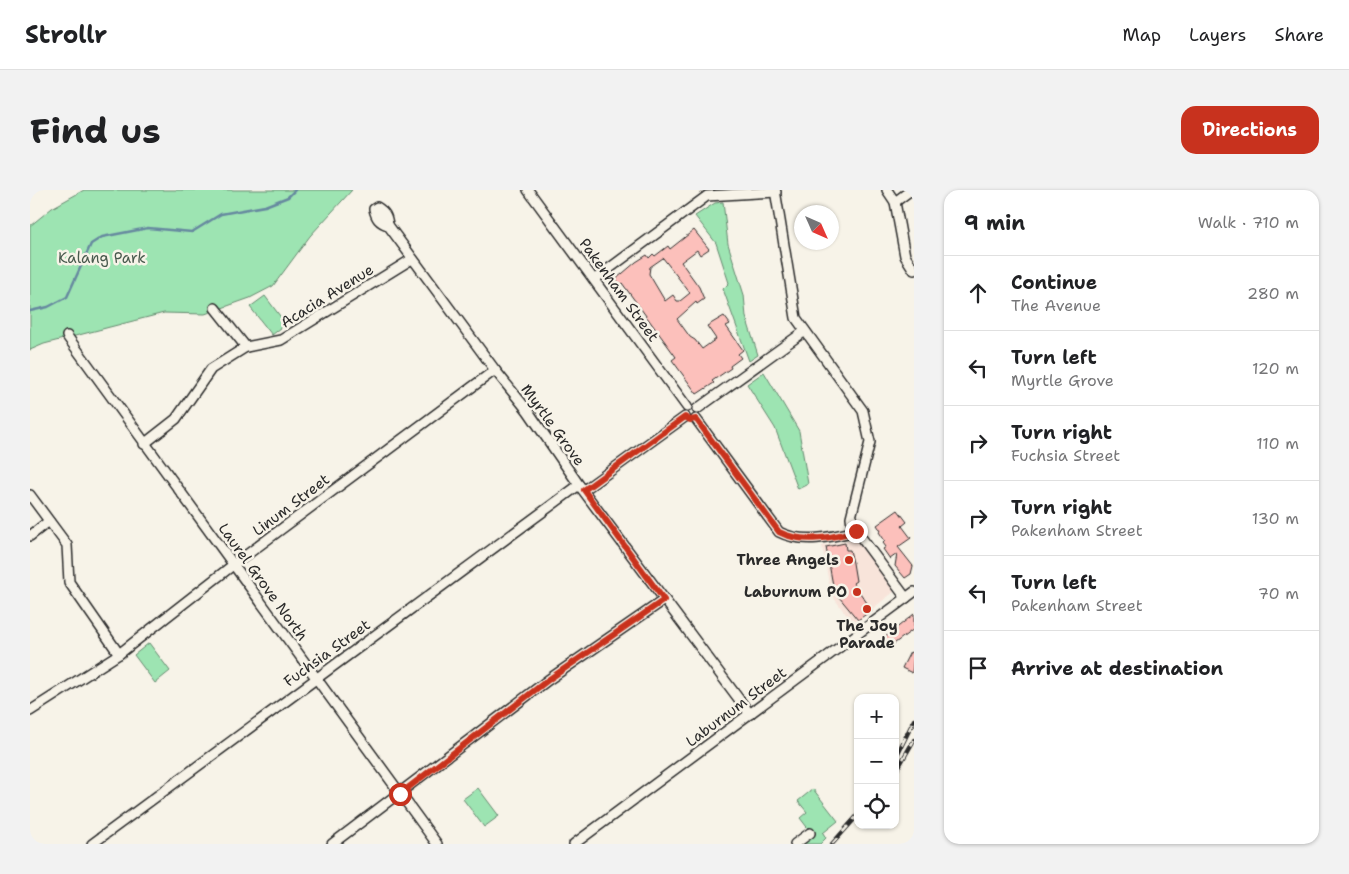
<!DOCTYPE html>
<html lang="en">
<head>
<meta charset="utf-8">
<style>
  body { margin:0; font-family:"Shantell Sans",sans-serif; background:#f2f2f2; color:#202124 }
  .controls { position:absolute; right:15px; bottom:15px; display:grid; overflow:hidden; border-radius:10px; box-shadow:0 1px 4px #0004 }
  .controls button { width:45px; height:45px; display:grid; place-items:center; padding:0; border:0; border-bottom:1px solid #e0e0e0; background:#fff; color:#202124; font:25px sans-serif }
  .compass { position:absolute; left:764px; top:15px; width:45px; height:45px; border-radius:50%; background:#fff; box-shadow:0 1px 4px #0004; rotate:135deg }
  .stop { position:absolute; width:15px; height:15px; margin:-11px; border:4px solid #c8321e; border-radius:50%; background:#fff }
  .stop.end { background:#c8321e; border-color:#fff; box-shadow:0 1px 5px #0008 }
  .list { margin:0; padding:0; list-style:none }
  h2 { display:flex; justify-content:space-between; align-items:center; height:65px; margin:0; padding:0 20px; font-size:21px }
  h2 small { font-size:16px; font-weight:400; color:#757577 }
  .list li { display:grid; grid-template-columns:32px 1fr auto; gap:15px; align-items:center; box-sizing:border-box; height:75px; padding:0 20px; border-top:1px solid #e0e0e0 }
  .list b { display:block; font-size:19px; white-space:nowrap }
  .list p { margin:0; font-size:16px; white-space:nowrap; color:#757577 }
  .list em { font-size:16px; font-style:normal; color:#757577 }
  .icon { flex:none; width:28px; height:28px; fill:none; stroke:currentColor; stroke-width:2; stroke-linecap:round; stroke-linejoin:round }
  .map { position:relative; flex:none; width:884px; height:654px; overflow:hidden; border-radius:15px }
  header { display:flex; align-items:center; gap:30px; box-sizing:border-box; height:70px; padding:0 25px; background:#fff; border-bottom:1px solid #e0e0e0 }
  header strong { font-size:24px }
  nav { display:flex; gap:28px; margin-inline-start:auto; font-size:18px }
  .intro { display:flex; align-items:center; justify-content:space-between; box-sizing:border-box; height:120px; padding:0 30px }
  h1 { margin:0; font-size:35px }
  .button { padding:12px 22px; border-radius:15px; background:#c8321e; color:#fff; font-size:18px; font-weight:700 }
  main { display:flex; gap:30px; padding:0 30px }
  aside { flex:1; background:#fff; border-radius:15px; box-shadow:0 1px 4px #0004 }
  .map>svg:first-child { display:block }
  .built { fill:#f8e4da }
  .green { fill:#9de4b2; stroke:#64886e }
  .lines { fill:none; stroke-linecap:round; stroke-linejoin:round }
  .stream { stroke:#66899f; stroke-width:2.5 }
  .building { fill:#fcc0bb; stroke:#2b2b2b; fill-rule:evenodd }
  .minor-casing { stroke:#2b2b2b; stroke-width:12 }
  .minor { stroke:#f7f3e8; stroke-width:9 }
  .rail-casing { stroke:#2b2b2b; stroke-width:4.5 }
  .rail { stroke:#f7f3e8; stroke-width:2.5; stroke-dasharray:8; stroke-linecap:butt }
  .route { stroke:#c8321e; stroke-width:6 }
  .poi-dot { fill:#c8321e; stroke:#f7f3e8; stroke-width:2 }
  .labels { text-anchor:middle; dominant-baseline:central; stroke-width:5; stroke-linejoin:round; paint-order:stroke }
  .park-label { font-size:15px; fill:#48594d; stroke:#f7f3e8 }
  .street-label { font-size:15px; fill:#2b2b2b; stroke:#f7f3e8 }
  .poi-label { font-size:15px; font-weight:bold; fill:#2b2b2b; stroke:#f7f3e8; text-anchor:end }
</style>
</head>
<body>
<header>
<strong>Strollr</strong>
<nav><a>Map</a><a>Layers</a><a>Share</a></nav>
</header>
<div class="intro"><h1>Find us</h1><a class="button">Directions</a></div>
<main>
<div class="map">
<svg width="884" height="654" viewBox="0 0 884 654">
  <rect width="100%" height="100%" fill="#f7f3e8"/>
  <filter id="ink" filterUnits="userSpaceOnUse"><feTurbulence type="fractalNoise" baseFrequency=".02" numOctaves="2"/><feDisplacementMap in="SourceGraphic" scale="10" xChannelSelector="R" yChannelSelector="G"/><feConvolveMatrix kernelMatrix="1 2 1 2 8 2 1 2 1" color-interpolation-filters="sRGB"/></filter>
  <g filter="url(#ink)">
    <polygon class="built" points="826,349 865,401 823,434 801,404 792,356"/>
    <g class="green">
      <polygon points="54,0 322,0 280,46 243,96 220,108 175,124 134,123 14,154 0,160 0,36 22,18"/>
      <polygon points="693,12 698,54 714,105 716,127 728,165 719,171 693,99 699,93 686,53 665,26 685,13"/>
      <polygon points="235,106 256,134 242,145 220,117"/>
      <polygon points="734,182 769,241 778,294 768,299 745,238 717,194"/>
      <polygon points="119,453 140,481 125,493 104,465"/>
      <polygon points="448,598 469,626 454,637 433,609"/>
      <polygon points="783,599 808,631 793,643 796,648 790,654 772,654 783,645 770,628 777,622 768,611"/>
    </g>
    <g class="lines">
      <polyline class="stream" points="0,121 18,117 37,107 61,54 72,47 118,38 162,42 191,24 235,16 258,7 265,0"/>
    </g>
    <g class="building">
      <path d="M664 40 679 59 670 65 667 60 651 72 669 97 674 109 667 114 666 112 647 129 660 147 665 150 672 159 686 149 677 136 694 126 700 134 696 136 713 160 708 164 711 168 700 176 701 178 682 191 684 193 667 204 642 170 646 167 592 93 590 95 586 89 606 72 617 65 619 68 623 64 625 66 638 56 640 59ZM633 68 660 103 650 111H647L643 105 635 111 619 84 620 77Z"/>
      <polygon points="868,320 877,332 872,336 881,348 868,357 883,376 881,384 875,388 865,376 867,364 860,369 853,359 856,357 853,353 855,351 849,342 851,341 847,335"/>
      <polygon points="815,353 816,360 820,360 823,373 826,391 823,393 842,420 828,430 804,401 796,357"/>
      <polygon points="884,424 884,439 861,456 854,448"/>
      <polygon points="880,462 884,464 882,483 872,478"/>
    </g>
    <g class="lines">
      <defs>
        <g id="minor">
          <polyline points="498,0 657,217"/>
          <polyline points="745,0 766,128 833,221 840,252 821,327 822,335 876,408"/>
          <polyline points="857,0 865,12 875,66 884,80"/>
          <polyline points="865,12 881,0"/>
          <path d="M347 17C355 22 357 26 358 35 349 32 346 28 344 19Z"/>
          <polyline points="358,35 465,180 498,221 549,295 720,524"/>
          <polyline points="565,89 677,6 746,2"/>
          <polyline points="185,118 216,157"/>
          <polyline points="37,146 407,654"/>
          <polyline points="667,219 775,141"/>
          <path d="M666 229 749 342C772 354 802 347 826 341"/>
          <polyline points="114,254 146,229 181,179 216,157 251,150 382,69"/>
          <polyline points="554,300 655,227"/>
          <polyline points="0,305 37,355 39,392 89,464"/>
          <polyline points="0,346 19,331"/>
          <polyline points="0,521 89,464 203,375 465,180"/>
          <polyline points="62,654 549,295"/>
          <polyline points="302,654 518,490 634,410"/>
          <polyline points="544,654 884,402"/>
          <polyline points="765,654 780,643"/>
        </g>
      </defs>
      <use href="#minor" class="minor-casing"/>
      <use href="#minor" class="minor"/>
      <defs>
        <g id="rail">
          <polyline points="865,569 884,530"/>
          <polyline points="865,583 884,550"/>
          <polyline points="802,654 828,625"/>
        </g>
      </defs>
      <use href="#rail" class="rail-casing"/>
      <use href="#rail" class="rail"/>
    </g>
  </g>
  <g class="lines" filter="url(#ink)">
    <path class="route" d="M370 604 518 490 634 410 554 300 655 227 660 230 666 229 749 342C772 354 802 348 826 341"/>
  </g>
  <g class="poi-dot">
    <circle cx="819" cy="370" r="5"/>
    <circle cx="827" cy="402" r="5"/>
    <circle cx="837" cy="419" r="5"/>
  </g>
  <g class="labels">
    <g class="park-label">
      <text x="72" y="68">Kalang Park</text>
    </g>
    <g class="street-label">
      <text transform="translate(589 100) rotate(54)">Pakenham Street</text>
      <text transform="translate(297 106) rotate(-32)">Acacia Avenue</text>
      <text transform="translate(523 235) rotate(54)">Myrtle Grove</text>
      <text transform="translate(261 315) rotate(-37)">Linum Street</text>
      <text transform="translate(233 392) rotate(54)">Laurel Grove North</text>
      <text transform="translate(297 463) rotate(-36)">Fuchsia Street</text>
      <text transform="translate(706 517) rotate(-37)">Laburnum Street</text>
    </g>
    <g class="poi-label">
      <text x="809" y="370">Three Angels</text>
      <text x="817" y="402">Laburnum PO</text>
      <text x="837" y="436" text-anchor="middle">The Joy<tspan x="837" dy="17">Parade</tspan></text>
    </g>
  </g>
</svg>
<div class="controls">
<button>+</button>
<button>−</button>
<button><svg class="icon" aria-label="locate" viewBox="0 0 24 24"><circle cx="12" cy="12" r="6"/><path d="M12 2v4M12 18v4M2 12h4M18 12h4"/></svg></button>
</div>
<svg class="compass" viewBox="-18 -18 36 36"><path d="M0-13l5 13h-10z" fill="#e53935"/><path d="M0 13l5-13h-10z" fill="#757577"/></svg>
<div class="stop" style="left:370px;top:604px"></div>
<div class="stop end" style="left:826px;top:341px"></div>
</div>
<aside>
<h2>9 min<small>Walk · 710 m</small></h2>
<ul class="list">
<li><svg class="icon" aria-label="ahead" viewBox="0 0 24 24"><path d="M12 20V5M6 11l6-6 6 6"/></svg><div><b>Continue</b><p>The Avenue</p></div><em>280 m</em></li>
<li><svg class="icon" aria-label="left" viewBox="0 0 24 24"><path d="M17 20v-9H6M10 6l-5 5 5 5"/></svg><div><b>Turn left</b><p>Myrtle Grove</p></div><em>120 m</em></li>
<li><svg class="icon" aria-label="right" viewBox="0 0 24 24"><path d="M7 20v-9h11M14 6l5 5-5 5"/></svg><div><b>Turn right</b><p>Fuchsia Street</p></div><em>110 m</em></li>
<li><svg class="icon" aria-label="right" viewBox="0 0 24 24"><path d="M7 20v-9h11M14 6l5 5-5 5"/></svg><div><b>Turn right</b><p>Pakenham Street</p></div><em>130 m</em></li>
<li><svg class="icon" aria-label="left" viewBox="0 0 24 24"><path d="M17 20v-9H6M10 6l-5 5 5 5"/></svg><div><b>Turn left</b><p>Pakenham Street</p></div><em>70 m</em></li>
<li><svg class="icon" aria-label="arrive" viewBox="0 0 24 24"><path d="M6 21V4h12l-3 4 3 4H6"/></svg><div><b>Arrive at destination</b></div></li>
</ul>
</aside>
</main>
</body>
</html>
